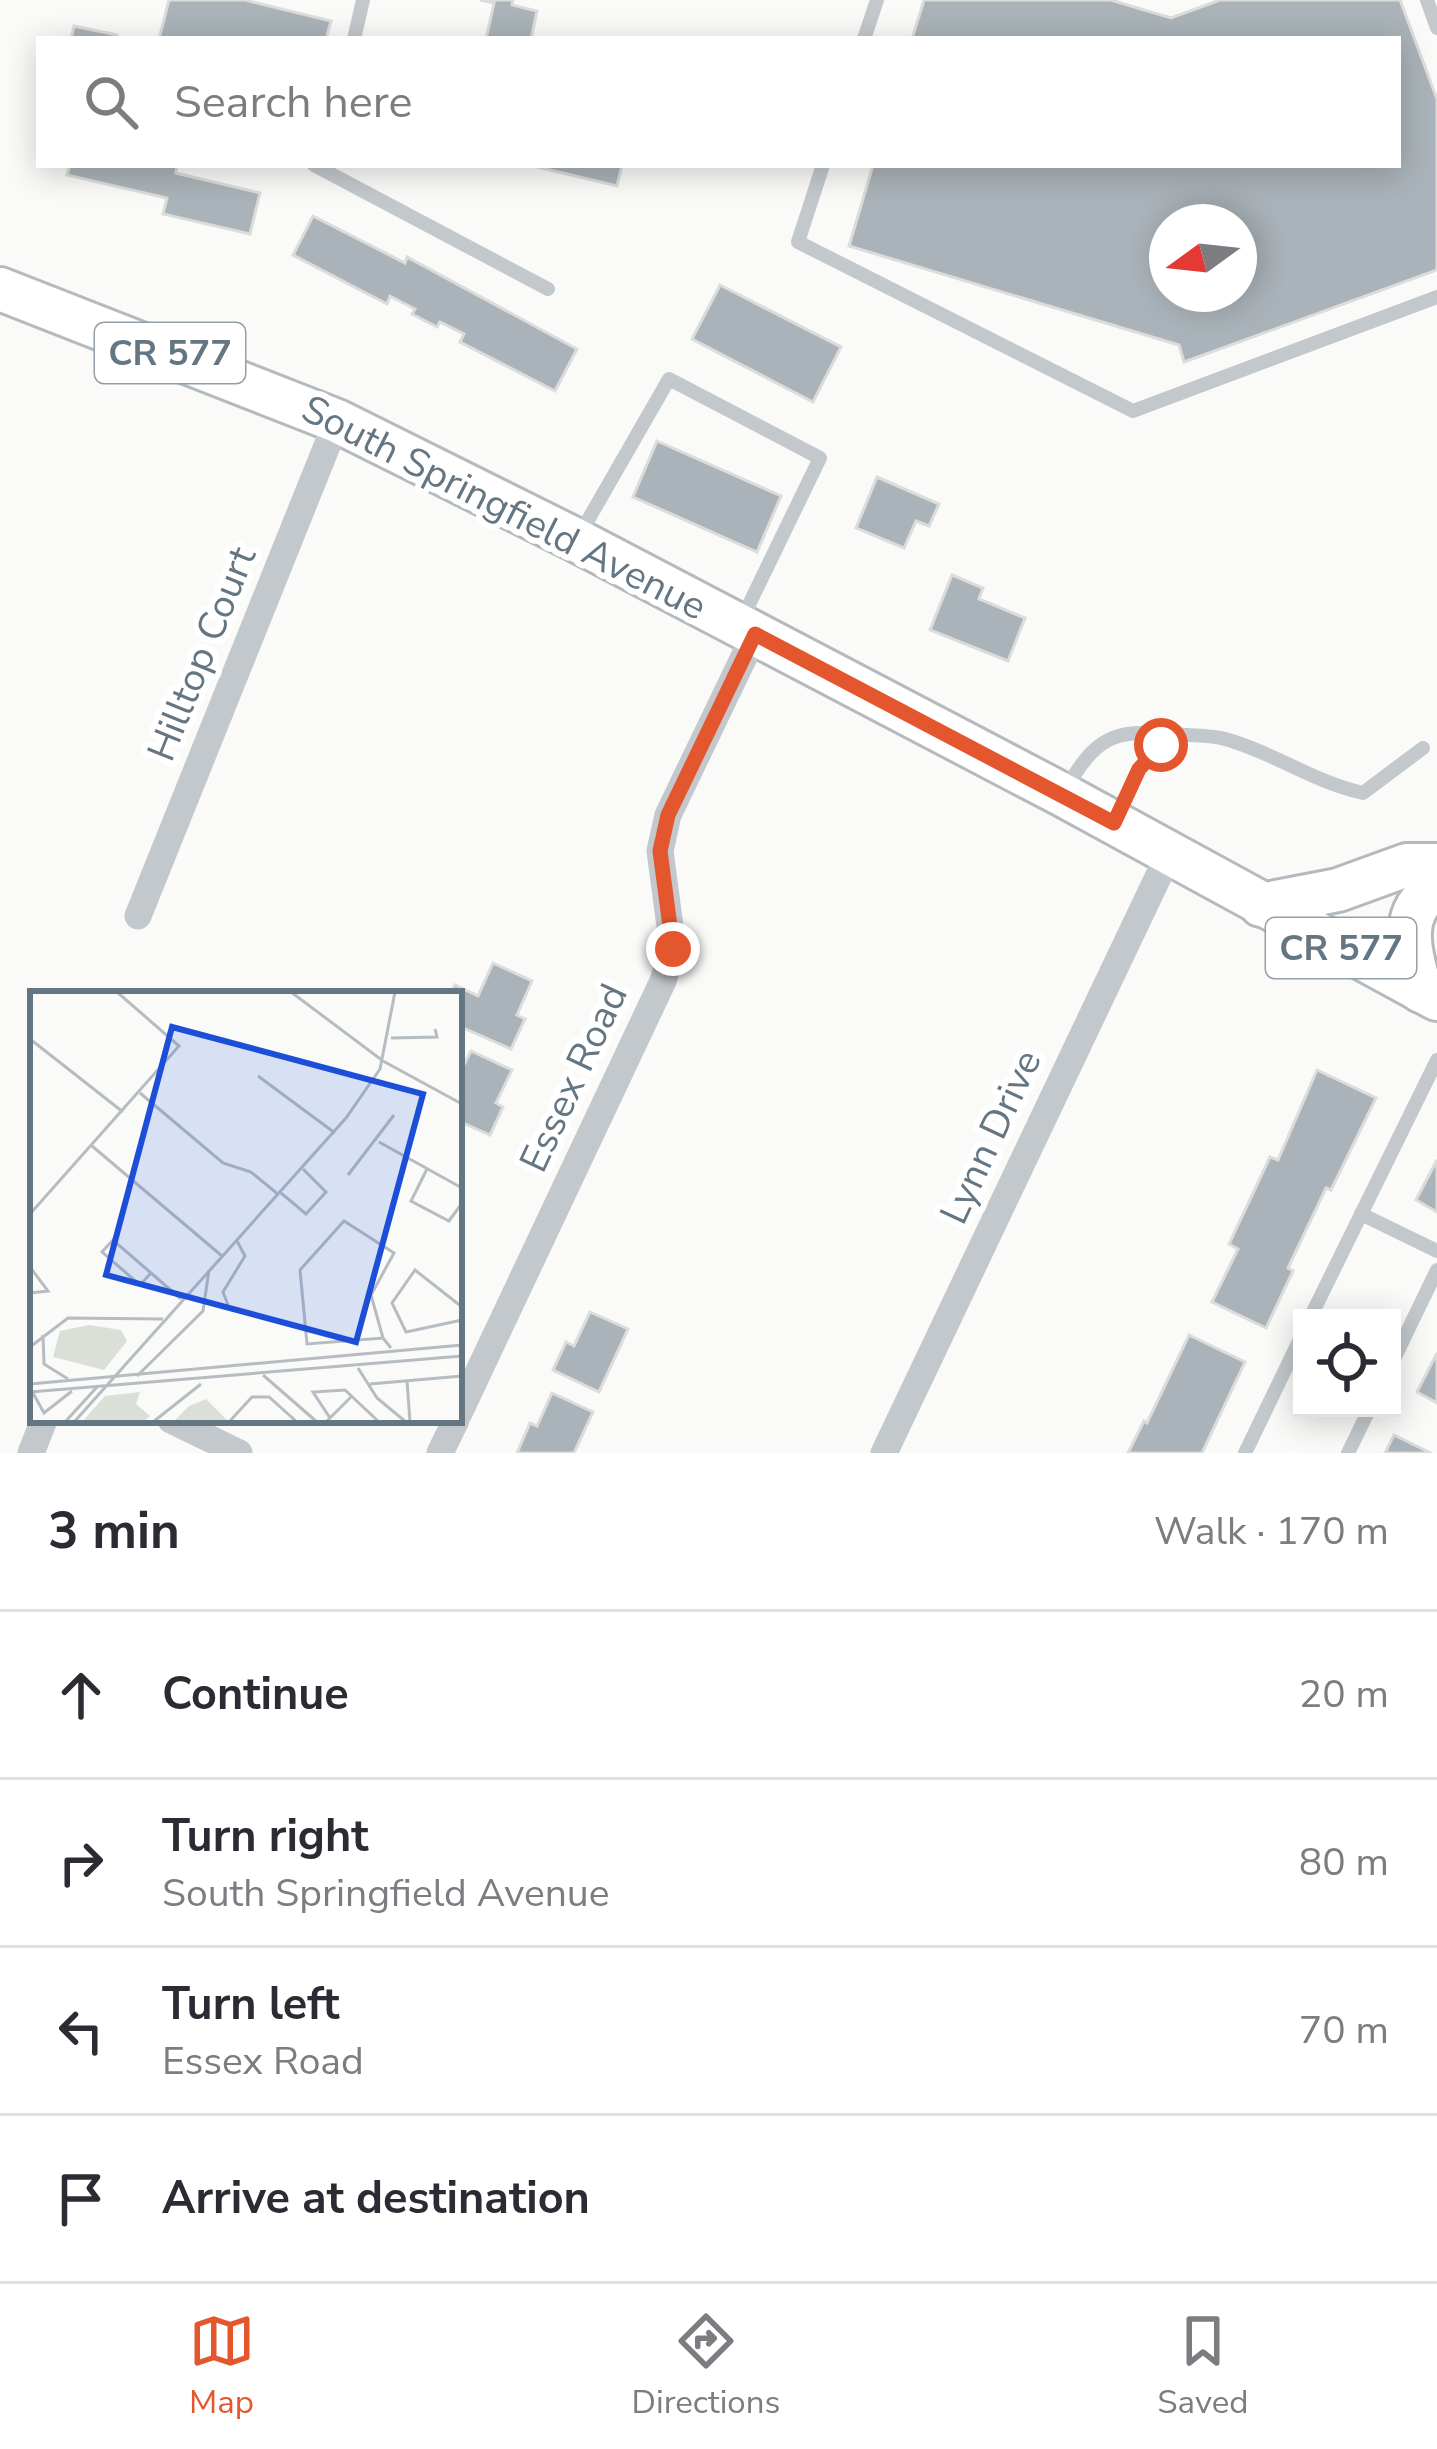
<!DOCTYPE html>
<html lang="en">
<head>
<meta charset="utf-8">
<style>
  body { margin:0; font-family:"Nunito Sans",sans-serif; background:#f7f7f7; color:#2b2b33 }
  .controls { position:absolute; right:36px; bottom:36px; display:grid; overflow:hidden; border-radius:0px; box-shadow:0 6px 30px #0003 }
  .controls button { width:108px; height:108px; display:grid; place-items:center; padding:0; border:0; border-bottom:3px solid #e1e1e2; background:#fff; color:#2b2b33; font:60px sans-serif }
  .compass { position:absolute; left:1149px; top:204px; width:108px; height:108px; border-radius:50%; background:#fff; box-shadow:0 6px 30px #0003; rotate:255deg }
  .stop { position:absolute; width:36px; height:36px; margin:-27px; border:9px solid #e4572e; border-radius:50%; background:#fff }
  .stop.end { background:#e4572e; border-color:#fff; box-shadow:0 3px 12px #0008 }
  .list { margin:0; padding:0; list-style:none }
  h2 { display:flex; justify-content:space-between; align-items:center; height:156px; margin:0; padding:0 48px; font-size:51px }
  h2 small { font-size:39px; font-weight:400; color:#7c7c81 }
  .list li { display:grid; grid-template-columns:78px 1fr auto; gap:36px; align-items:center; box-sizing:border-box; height:168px; padding:0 48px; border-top:3px solid #e1e1e2 }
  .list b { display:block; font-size:45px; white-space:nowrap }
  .list p { margin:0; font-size:39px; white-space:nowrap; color:#7c7c81 }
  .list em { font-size:39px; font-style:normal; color:#7c7c81 }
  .icon { flex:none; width:66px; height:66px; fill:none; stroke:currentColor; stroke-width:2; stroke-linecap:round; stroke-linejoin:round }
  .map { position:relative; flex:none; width:1437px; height:1453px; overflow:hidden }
  .search { position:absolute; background:#fff; box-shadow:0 6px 30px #0003; left:36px; right:36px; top:36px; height:132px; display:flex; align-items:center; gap:30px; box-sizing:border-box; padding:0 42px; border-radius:0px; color:#7c7c81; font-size:45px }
  .sheet { height:828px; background:#fff }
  nav { display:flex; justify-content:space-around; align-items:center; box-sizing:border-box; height:168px; border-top:3px solid #e1e1e2; background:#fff; font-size:33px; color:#7c7c81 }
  nav a { display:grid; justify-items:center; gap:6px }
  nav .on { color:#e4572e }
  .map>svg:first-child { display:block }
  .building { fill:#aab3b9; stroke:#dcdcda; stroke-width:3; fill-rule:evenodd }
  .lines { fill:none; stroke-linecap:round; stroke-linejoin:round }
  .primary-casing { stroke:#b5babe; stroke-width:48 }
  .trunk-casing { stroke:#b4b9bd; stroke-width:48 }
  .service { stroke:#c3c8cc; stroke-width:14 }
  .minor { stroke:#c3c8cc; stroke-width:27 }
  .primary { stroke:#fff; stroke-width:42 }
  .trunk { stroke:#fff; stroke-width:42 }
  .route { stroke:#e4572e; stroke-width:15 }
  .labels { text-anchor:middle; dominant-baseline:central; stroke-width:12; stroke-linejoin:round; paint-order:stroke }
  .shield { fill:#fff; stroke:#939fa8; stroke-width:3 }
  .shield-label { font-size:36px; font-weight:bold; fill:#657683 }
  .street-label { font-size:39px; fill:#657683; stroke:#fff }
  .inset-road { fill:none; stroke:#b5bdc2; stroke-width:3 }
  .view { fill:#1d4ed8; fill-opacity:0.15; stroke:#1d4ed8; stroke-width:6 }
  .inset-edge { fill:none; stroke:#657683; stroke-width:6 }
</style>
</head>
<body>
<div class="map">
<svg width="1437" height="1453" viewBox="0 0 1437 1453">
  <rect width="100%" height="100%" fill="#fafaf8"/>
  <g class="building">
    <polygon points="169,0 245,0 331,21 326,39 159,39"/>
    <polygon points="480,0 513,0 512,5 537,11 531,39 486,39 494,3"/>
    <path d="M924 0H1111L1171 18 1220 0H1400L1437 99V270L1184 362 1179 345 849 246 873 165H1398V39H912ZM1167 222H1239V294H1167Z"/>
    <polygon points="74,26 117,35 116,39 71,39"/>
    <polygon points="70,165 177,165 176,173 260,193 250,234 163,214 167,198 67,175"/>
    <polygon points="529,165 622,165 617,186"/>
    <polygon points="313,216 405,263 407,257 577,349 555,391 460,342 464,334 440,322 437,327 412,314 415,309 390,296 387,304 293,255"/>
    <polygon points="720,285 841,347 813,402 692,339"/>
    <polygon points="657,441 781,496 757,552 633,497"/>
    <polygon points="877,477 939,504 929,526 916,521 904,548 856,528"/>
    <polygon points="952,575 983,588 979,599 1025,618 1008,661 930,630"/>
    <polygon points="493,963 532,981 517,1015 525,1019 511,1049 459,1026 459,994 450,994 455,985 478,996"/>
    <polygon points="471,1051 512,1070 496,1103 503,1107 490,1135 459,1121 459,1075"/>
    <polygon points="1317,1070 1376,1098 1331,1190 1326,1188 1288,1268 1293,1271 1266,1328 1212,1302 1238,1249 1229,1244 1270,1157 1278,1160"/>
    <polygon points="1437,1160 1437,1212 1416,1200"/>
    <polygon points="590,1312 628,1329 599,1392 553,1370 566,1342 574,1346"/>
    <polygon points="1189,1335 1245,1362 1202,1453 1128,1453 1144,1421 1147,1423"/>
    <polygon points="1437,1353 1437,1403 1417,1392"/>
    <polygon points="552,1393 593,1412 574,1453 517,1453 530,1423 537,1426"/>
    <polygon points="1394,1435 1431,1453 1385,1453"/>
  </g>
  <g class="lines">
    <defs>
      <polyline id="primary" points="0,289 337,421 576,540 1063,795 1437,999"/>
      <g id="trunk">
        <polyline points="1261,905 1338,890 1407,865 1437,865"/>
        <path d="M1421 991C1410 951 1397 913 1437 887"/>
      </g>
    </defs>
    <use href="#primary" class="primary-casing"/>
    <use href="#trunk" class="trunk-casing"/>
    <g class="service">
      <polyline points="1427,0 1437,28"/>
      <polyline points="354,39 363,0"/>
      <polyline points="864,39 877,0"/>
      <polyline points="314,165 548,289"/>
      <polyline points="823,165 798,242 1133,411 1437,297"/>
      <polyline points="580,534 669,379 820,458 741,621"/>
      <path d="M1066 789C1095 738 1113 729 1170 734 1188 736 1207 734 1225 739 1273 752 1313 782 1363 793L1423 748"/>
      <polyline points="1117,818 1139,769 1174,735"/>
      <polyline points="1361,1214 1437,1251"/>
      <polyline points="1310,1318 1437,1060"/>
      <polyline points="1392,1363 1437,1270"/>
      <polyline points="1245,1453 1302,1335"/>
      <polyline points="1348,1453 1370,1408"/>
    </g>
    <g class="minor">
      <polyline points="138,916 337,421"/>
      <polyline points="459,1413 663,981 673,949 660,851 668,815 755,634"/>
      <polyline points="171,1420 239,1453"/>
      <polyline points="31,1453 44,1420"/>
      <polyline points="440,1453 456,1420"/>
      <polyline points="884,1453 1169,854"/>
    </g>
    <use href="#primary" class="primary"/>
    <use href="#trunk" class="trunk"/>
  </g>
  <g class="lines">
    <polyline class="route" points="673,949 660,851 668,815 755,634 1114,823 1139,769 1161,745"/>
  </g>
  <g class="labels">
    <g class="shield">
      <rect x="95" y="323" width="150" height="60" rx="9"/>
      <rect x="1266" y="918" width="150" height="60" rx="9"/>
    </g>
    <g class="shield-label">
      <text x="170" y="353">CR 577</text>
      <text x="1341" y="948">CR 577</text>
    </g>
    <g class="street-label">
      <text transform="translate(504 508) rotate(27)">South Springfield Avenue</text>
      <text transform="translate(202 654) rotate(-68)">Hilltop Court</text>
      <text transform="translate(574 1078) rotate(-65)">Essex Road</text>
      <text transform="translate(991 1137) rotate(-65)">Lynn Drive</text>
    </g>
  </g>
  <g transform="translate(30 991)">
    <rect width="432" height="432" fill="#fafaf8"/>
    <path d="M59 334 91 339 97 350 74 379 23 366 30 340ZM110 401 106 413 120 425 113 431H52L75 405ZM176 408 199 431H143L159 415Z" fill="#dadfd7"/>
    <path class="inset-road" d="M261 1 353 70 432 113M361 47 407 46 405 38M0 48 93 121M228 85 305 142M110 102 193 172 221 181 249 204M349 151 432 197M62 155 192 265M397 178 381 210 419 230 432 212M318 184 364 124M251 202 276 223 296 201 273 178M0 223 149 55 87 1M0 276 18 300 0 302M121 282 110 294 72 261 83 249 121 282 151 308M198 314 193 301 215 265 207 250M432 316 385 279 362 312 376 341 432 329M13 344 14 373 38 388M353 347 341 304 364 262 314 230 270 279 277 353 353 347 361 357M0 356 38 327 133 328M328 377 347 407 376 431M233 384 287 431M107 385 173 320 179 279M377 390 380 431M0 393 432 354M340 393 432 385M0 401 432 365M3 402 14 422 42 400M300 427 283 401 315 399 349 431M45 430 316 127 350 78 365 1M35 431 67 396M123 431 171 393M199 431 222 406H239L267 431M296 431 322 405"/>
    <path class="view" d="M142 36 393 103 326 351 76 284Z"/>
    <rect width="432" height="432" class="inset-edge"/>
  </g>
</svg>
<div class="controls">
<button><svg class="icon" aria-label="locate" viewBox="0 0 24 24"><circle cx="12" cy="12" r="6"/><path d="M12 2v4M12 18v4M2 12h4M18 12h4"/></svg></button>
</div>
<svg class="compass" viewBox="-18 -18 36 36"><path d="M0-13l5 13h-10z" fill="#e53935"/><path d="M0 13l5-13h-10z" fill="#7c7c81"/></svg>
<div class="stop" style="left:1161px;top:745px"></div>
<div class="stop end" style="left:673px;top:949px"></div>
<div class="search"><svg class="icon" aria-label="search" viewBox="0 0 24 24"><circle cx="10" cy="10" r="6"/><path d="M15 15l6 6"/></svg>Search here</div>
</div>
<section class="sheet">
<h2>3 min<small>Walk · 170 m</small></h2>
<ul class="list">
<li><svg class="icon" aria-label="ahead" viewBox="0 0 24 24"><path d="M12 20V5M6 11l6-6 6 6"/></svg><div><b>Continue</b></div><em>20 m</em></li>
<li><svg class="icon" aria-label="right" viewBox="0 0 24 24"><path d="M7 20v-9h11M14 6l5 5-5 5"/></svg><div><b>Turn right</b><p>South Springfield Avenue</p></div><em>80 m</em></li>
<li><svg class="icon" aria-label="left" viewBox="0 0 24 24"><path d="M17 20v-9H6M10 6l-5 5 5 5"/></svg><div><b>Turn left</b><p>Essex Road</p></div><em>70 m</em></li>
<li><svg class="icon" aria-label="arrive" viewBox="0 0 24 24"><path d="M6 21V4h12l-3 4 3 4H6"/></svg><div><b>Arrive at destination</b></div></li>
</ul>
</section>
<nav>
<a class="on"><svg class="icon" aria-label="map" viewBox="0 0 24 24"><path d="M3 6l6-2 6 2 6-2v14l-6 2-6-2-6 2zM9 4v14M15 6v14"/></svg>Map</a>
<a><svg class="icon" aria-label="directions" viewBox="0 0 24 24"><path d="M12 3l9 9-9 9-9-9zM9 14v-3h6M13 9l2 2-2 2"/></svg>Directions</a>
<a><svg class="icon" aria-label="saved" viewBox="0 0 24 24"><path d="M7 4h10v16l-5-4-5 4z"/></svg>Saved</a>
</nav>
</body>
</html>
